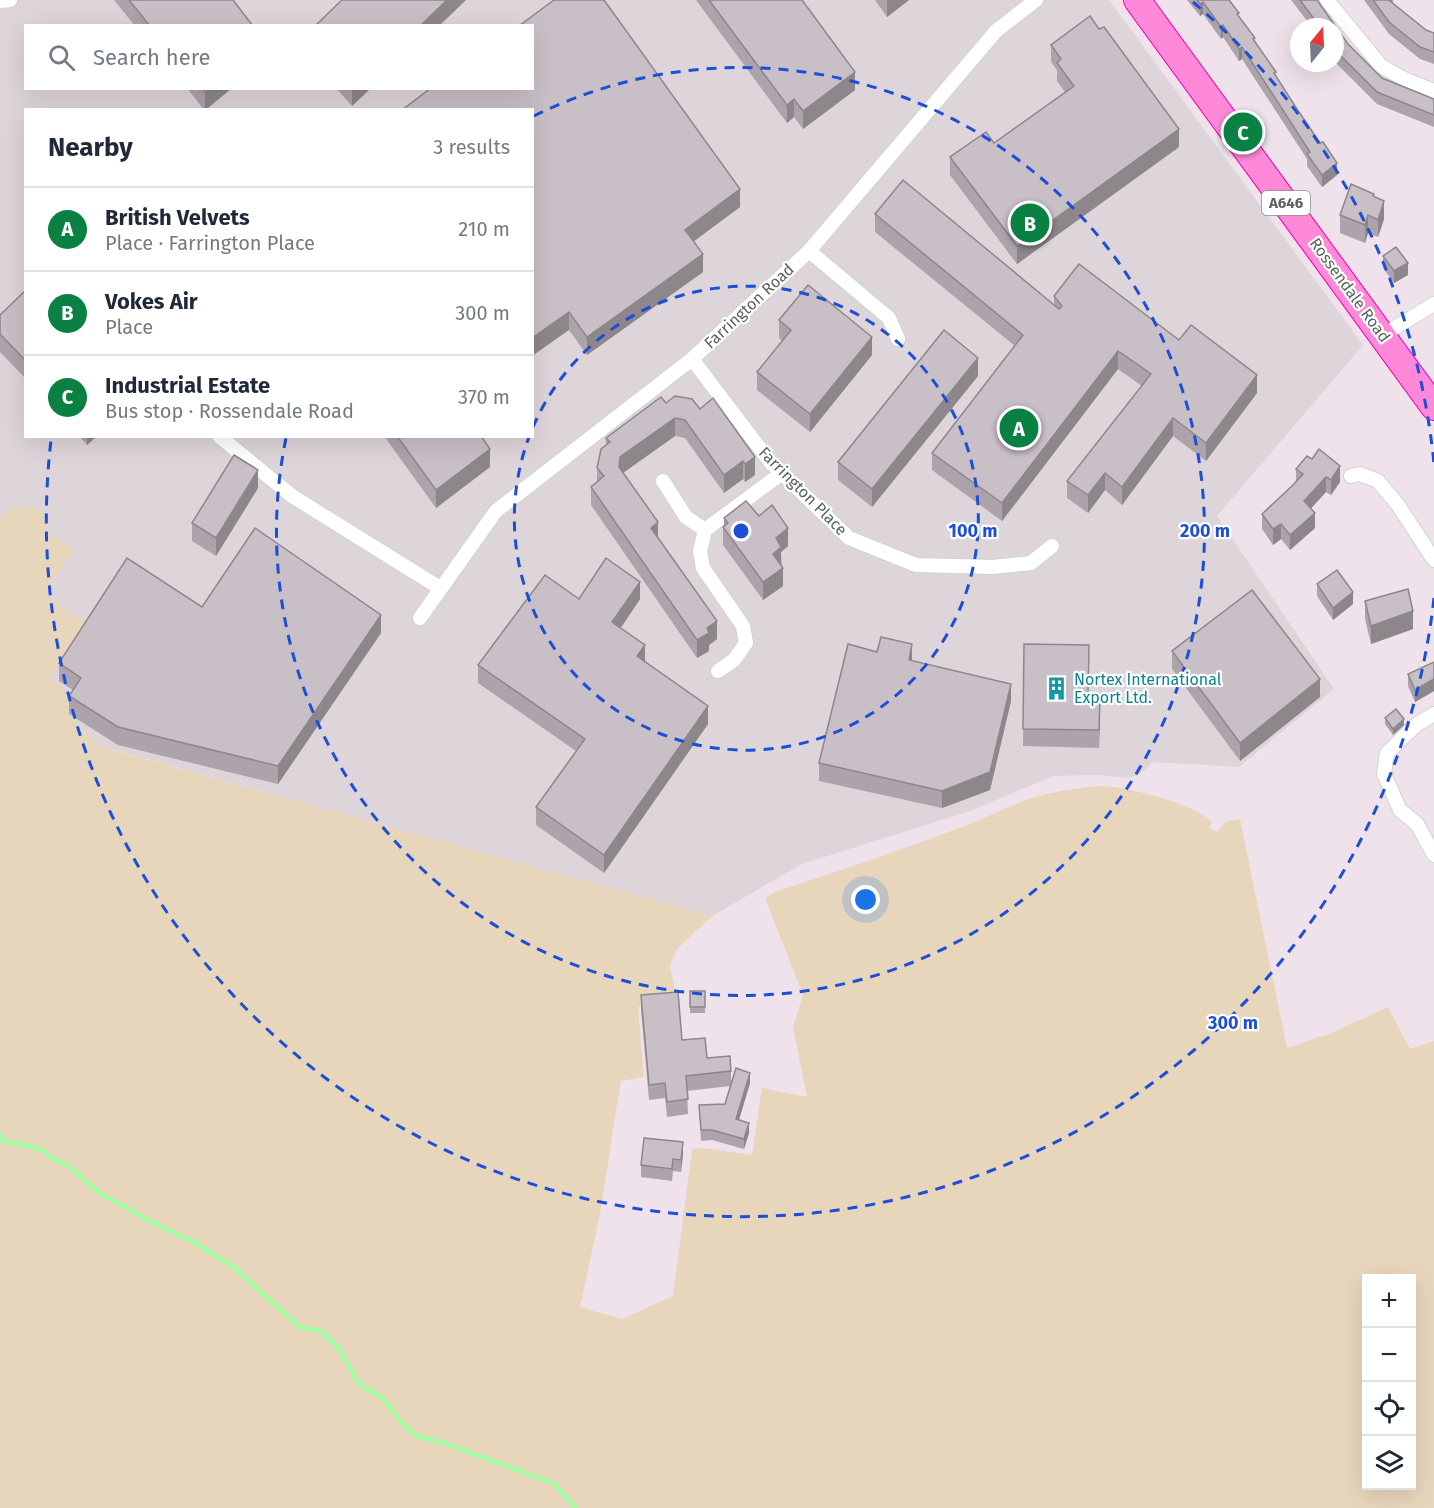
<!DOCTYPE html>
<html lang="en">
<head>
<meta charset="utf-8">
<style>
  body { margin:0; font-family:"Fira Sans",sans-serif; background:#f6f6f7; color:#1f2937 }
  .controls { position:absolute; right:18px; bottom:18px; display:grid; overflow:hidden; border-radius:0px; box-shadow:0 6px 24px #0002 }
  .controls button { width:54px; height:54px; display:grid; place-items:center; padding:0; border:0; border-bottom:2px solid #e0e1e3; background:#fff; color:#1f2937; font:30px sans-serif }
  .compass { position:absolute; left:1290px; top:18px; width:54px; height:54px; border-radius:50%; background:#fff; box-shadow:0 6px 24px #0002; rotate:18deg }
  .you { position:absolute; left:866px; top:900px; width:21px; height:21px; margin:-15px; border:4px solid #fff; border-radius:50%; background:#1a73e8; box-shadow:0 0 0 9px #1a73e833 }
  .badge { display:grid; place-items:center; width:39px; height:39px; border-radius:50%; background:#0b8043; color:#fff; font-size:20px; font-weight:700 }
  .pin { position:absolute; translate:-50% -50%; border:3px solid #fff; box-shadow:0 2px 6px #0006 }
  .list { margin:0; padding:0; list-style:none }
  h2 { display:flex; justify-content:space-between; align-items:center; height:78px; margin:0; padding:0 24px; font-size:26px }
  h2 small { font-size:20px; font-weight:400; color:#747a83 }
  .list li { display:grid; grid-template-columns:39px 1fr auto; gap:18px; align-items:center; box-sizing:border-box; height:84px; padding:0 24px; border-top:2px solid #e0e1e3 }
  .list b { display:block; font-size:22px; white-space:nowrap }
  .list p { margin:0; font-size:20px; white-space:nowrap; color:#747a83 }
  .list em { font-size:20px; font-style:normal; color:#747a83 }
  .icon { flex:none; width:33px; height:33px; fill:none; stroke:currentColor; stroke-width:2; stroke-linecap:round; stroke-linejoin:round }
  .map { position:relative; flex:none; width:1434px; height:1508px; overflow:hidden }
  .search { position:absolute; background:#fff; box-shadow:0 6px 24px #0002; left:24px; top:24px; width:510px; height:66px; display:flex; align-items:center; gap:15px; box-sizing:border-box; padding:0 21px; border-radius:0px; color:#747a83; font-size:22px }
  .panel { position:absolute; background:#fff; box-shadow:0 6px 24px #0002; left:24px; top:108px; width:510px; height:330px; border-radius:0px }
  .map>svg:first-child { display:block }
  .industrial { fill:#ddd5da; fill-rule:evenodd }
  .green { fill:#e8d6bc; fill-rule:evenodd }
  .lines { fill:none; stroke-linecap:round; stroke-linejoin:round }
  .stream { stroke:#a2ffa3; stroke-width:4.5 }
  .street-casing { stroke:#ced6d0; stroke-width:16 }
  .highway-casing { stroke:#f100b2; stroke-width:28 }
  .street { stroke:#fff; stroke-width:14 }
  .highway { stroke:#ff89d9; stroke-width:26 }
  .wall { fill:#ada4ab }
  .shaded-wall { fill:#8d868b }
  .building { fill:#c9bfc7; stroke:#8d868b; stroke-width:1.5 }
  .ring { fill:none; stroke:#1d4ed8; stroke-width:3; stroke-dasharray:10 8 }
  .labels { text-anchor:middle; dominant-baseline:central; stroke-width:4.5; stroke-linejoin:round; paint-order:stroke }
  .shield { fill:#fff; stroke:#8c928d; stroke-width:1.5 }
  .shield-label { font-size:15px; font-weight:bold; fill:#5a645c }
  .street-label { font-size:16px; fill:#5a645c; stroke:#fff }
  .culture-label { font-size:16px; fill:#0d838f; stroke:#fff; text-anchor:start }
  .centre { fill:#1d4ed8; stroke:#fff; stroke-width:3 }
  .ring-label { font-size:18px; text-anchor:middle; font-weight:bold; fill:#1d4ed8; stroke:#fff; stroke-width:4.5; stroke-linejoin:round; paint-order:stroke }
</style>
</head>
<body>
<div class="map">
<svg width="1434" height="1508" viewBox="0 0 1434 1508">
  <rect width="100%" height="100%" fill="#efe2ea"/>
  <path class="industrial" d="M0 0H1109L1363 345 1217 516 1334 689 1239 767 1153 762 1139 775 1127 778 1098 775 1053 776 970 811 802 864 712 916 17 723 44 594 50 533 14 507 0 518ZM26 26H532V88H26ZM26 110H532V436H26Z"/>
  <path class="green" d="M13 507H34L46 516 50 533 74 550 44 594 87 623 49 679 76 698 66 713 102 747 712 916 677 949 670 965 678 1004 638 1007 644 1077 621 1081 599 1219 580 1307 622 1319 673 1296 692 1149 703 1148 752 1155 762 1088 807 1097 793 1027 803 995 765 898 777 891C839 871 901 850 962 827 990 816 1017 801 1047 794 1064 790 1083 787 1101 786 1125 786 1196 804 1212 822L1209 828 1217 832 1226 821 1240 819 1287 1048 1331 1033 1388 1007 1410 1049 1434 1041V1508H0V518ZM1366 1278H1412V1486H1366Z"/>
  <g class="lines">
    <polyline class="stream" points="0,1134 4,1142 22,1144 44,1151 50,1157 70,1167 98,1192 146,1219 197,1244 232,1266 300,1327 321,1331 338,1347 359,1384 383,1398 400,1421 417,1436 444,1443 553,1483 576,1508"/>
    <defs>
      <g id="street">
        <polyline points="1327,0 1381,66 1404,79 1434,91"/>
        <polyline points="0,1 10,0"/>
        <polyline points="809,251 889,318 898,339"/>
        <polyline points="1383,335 1434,304"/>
        <polyline points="692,359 771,463 849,538 916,565 993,567 1031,563 1052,546"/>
        <polyline points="219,436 292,496 440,588"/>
        <polyline points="1351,476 1360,474 1378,481 1398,505 1434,560"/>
        <polyline points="663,481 686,517 705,530"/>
        <polyline points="420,618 496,511 692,359 809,251 996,31 1036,0"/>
        <polyline points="718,671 734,660 746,643 743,626 703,568 700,551 705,530 782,473"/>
        <polyline points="1434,714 1416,725 1387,753 1384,774 1400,810 1417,824 1434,855"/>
      </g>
      <polyline id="highway" points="1137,0 1434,407"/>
    </defs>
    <use href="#street" class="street-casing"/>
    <use href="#highway" class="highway-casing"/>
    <use href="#street" class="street"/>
    <use href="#highway" class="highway"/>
  </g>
  <g class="wall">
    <polygon points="114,0 233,0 253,26 135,26"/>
    <polygon points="696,0 802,0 855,90 803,129 794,117 787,123"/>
    <polygon points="875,0 909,0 887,17"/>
    <polygon points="1187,0 1229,0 1337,175 1322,187 1307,166 1307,159 1242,59 1239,61 1223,37 1221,39 1203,14 1200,16"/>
    <polygon points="1291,0 1317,0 1348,44 1382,78 1434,99 1434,127 1377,104 1337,64 1335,61 1335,27 1312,27"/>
    <polygon points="1364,0 1393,0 1393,3 1426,30 1434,33 1434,64 1420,59 1389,34"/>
    <polygon points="1051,45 1179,147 1017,264 950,175 950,157 994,143 1065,92 1057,81 1057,70 1051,62"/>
    <polygon points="187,88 232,88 206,110 204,110"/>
    <polygon points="336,88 371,88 352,106"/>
    <polygon points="532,110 740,207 693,241 703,272 587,355 569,330"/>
    <polygon points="1374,197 1384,219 1378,237 1368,233 1365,243 1340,233 1340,215"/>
    <polygon points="875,214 1054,305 1054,296 1179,340 1257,393 1206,461 1173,436 1122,505 1105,490 1088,513 1067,498 1067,481 1142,386 1118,369 1002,521 932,470 932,453 1015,346 875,232"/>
    <polygon points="1383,256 1408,275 1394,283 1383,268"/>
    <polygon points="26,290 26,379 0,352 0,315"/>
    <polygon points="779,320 872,355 810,432 757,390 757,372 782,341 779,338"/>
    <polygon points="978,376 872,507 838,480 838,462"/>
    <polygon points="666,403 700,409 755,475 745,482 743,479 724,493 685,438 675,436 623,473 658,538 717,639 709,645 709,651 697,658 591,505 591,487 597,482 597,468 606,445 606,438"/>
    <polygon points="79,436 97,436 87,445"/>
    <polygon points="384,436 481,436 490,467 436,508"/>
    <polygon points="1307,456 1340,482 1331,495 1326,492 1311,508 1315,528 1290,550 1281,539 1273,545 1262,529 1262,514 1296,482 1296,469"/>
    <polygon points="258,488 216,556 192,541 192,523"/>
    <polygon points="759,516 788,546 781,552 783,586 763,600 723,545 723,527 724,526 724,518"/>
    <polygon points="1317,584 1353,604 1333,620 1317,596"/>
    <polygon points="579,599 640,599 621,628 645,662 708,724 604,873 536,825 536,807 576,751 478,683 478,665"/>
    <polygon points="1365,601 1413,629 1371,644 1365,619"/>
    <polygon points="202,607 381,633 278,784 118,745 69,714 69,696 73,690 59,681 59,663"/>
    <polygon points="1024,644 1100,713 1099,748 1023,746"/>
    <polygon points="1172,651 1320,697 1240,761 1172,669"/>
    <polygon points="912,661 1011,701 990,790 942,808 819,781 819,763"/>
    <polygon points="1434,662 1434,691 1415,702 1408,686 1408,674"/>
    <polygon points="1385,718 1404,725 1393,735 1385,724"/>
    <rect x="690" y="991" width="15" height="22"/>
    <polygon points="641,995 682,1040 707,1058 731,1071 731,1082 750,1083 739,1120 749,1133 744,1149 712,1140 701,1141 699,1105 725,1104 730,1086 687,1091 688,1114 667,1117 665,1098 649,1100 641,1010"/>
    <polygon points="683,1154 681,1172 673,1171 672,1181 641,1177 641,1165"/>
  </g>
  <g class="shaded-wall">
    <polygon points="447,0 466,0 439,26 420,26"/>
    <polygon points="887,0 909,0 887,17"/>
    <polygon points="1203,2 1203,14 1200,16 1200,4"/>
    <polygon points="1223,25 1223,37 1221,39 1221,27"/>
    <polygon points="1242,47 1242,59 1239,61 1239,49"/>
    <polygon points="855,72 855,90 803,129 803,111"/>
    <polygon points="210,88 232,88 205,110 205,92"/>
    <polygon points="352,88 371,88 352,106"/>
    <polygon points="794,99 794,117 787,123 787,105"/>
    <polygon points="1179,129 1179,147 1017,264 1017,246"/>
    <polygon points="1337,163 1337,175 1322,187 1322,175"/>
    <polygon points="740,189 740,207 685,248 685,230"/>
    <polygon points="1384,201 1384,219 1378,237 1378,220"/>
    <polygon points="1368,215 1368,233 1365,243 1365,225"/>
    <polygon points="703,254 703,272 587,355 587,337"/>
    <polygon points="1408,263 1408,275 1394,283 1394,271"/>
    <polygon points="569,312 569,330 532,356 532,338"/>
    <polygon points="872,337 872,355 810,432 810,414"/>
    <polygon points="1118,351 1118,369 1002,521 1002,503"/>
    <polygon points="978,358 978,376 872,507 872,489"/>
    <polygon points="1257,375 1257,393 1206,461 1206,443"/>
    <polygon points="675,418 675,436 620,475 619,467 620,457"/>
    <polygon points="1173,418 1173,436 1122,505 1122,487"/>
    <polygon points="87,436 97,436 87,445"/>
    <polygon points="490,449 490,467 436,508 436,490"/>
    <polygon points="755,457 755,475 745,482 745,464"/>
    <polygon points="743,461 743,479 724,493 724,475"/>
    <polygon points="1340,466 1340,482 1331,495 1331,480"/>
    <polygon points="258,470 258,488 216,556 216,538"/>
    <polygon points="1105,473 1105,490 1088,513 1088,495"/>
    <polygon points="1326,477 1326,492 1304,516 1304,501"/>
    <polygon points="1315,513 1315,528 1290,550 1290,535"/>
    <polygon points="658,522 658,540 651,528"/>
    <polygon points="1281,524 1281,539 1273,545 1273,529"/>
    <polygon points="788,528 788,546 781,552 781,564 773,554 776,538"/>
    <polygon points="783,568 783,586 763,600 763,582"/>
    <polygon points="640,582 640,599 612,640 612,622"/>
    <polygon points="1353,592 1353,604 1333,620 1333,608"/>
    <polygon points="1413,611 1413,629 1371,644 1371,626"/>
    <polygon points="381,615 381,633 278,784 278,766"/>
    <polygon points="717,621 717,639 709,645 709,651 697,658 697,640 707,628"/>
    <polygon points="912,644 912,662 909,660"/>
    <polygon points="645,645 645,663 637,656"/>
    <polygon points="1320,679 1320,697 1240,761 1240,743"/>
    <polygon points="1434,679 1434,691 1415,702 1415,690"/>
    <polygon points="1011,684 1011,701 990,790 942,808 942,791"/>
    <polygon points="1100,695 1100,713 1099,748 1099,730"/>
    <polygon points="708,706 708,724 604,873 604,855"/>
    <polygon points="1404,719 1404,725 1393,735 1393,729"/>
    <polygon points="750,1073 750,1083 736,1129 736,1119"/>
    <polygon points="749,1123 749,1133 744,1149 744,1139"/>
    <polygon points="683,1142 683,1154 681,1172 681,1160"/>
  </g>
  <g class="building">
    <polygon points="129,0 233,0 253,26 150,26"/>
    <polygon points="342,0 447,0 420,26 315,26"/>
    <polygon points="554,0 604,0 740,189 685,230 703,254 587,337 569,312 532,338 532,110 402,110 431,88 532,88 532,26 519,26"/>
    <polygon points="709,0 802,0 855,72 803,111 794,99 787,105"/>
    <polygon points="1197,0 1229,0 1239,13 1237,14 1255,38 1253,39 1276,72 1274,73 1295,106 1320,143 1323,142 1337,163 1322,175 1307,154 1310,152 1242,47 1239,49 1223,25 1221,27 1203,2 1200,4"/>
    <polygon points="1300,0 1317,0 1348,44 1382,78 1434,99 1434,115 1377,92 1337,52 1335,49 1335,27 1320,27"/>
    <polygon points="1373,0 1391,0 1390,1 1426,30 1434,33 1434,52 1420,47 1389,22"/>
    <polygon points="1090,16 1099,29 1104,27 1179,129 1017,246 950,157 986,132 994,143 1074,86 1057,63 1061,59 1051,45"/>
    <polygon points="202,88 210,88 205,92"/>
    <polygon points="903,180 1059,309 1062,306 1054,296 1079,264 1179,340 1191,325 1257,375 1206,443 1173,418 1122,487 1105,473 1088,495 1067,481 1151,374 1118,351 1002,503 932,453 1023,335 875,214"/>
    <polygon points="1351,184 1374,194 1373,196 1384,201 1378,220 1368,215 1365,225 1340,215"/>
    <polygon points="1396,247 1408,263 1394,271 1383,256"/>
    <polygon points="808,285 872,337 810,414 757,372 791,330 779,320"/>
    <polygon points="26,290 26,361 0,334 0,315"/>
    <polygon points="944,330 978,358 872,489 838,462"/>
    <polygon points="675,396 692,399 700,409 713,398 755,457 745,464 743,461 724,475 685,420 675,418 620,457 619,467 658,522 651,528 717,621 707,628 709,633 697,640 591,487 604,476 597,468 601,449 610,442 606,438 661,397 666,403"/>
    <polygon points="397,436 481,436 490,449 436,490"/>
    <polygon points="1319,449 1340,466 1331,480 1326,477 1304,501 1315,513 1290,535 1281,524 1273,529 1262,514 1293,485 1303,474 1296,469 1307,456 1312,459"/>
    <polygon points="234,455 258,470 216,538 192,523"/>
    <polygon points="746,501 759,516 772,505 788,528 776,538 781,547 773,554 783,568 763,582 723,527 728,523 724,518"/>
    <polygon points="255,528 381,615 278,766 118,727 69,696 81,678 59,663 127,558 202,607"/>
    <polygon points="606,558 640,582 612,622 645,645 637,656 708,706 604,855 536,807 585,739 478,665 545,575 579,599"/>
    <polygon points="1337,570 1353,592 1333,608 1317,584"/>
    <polygon points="1408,589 1413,611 1371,626 1365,601"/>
    <polygon points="1252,590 1320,679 1240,743 1172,651"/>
    <polygon points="881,637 912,644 909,660 1011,684 990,772 942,791 819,763 848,644 877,652"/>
    <polygon points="1024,644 1089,645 1088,695 1100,695 1099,730 1023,729"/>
    <polygon points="1434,662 1434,679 1415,690 1408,674"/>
    <polygon points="1396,709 1404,719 1393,729 1385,718"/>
    <rect x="690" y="991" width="15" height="16"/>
    <polygon points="678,992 682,1040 705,1038 707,1058 730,1056 731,1071 686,1076 688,1099 667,1102 665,1083 649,1085 641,995"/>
    <polygon points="736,1068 750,1073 736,1119 749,1123 744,1139 712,1130 701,1130 699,1105 725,1104"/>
    <polygon points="644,1138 683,1142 681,1160 673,1159 672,1169 641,1165"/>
  </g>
  <g class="ring">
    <path d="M533 427A232 232 0 1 1 529 437"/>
    <path d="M534 116A464 464 0 1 1 286 438"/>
    <path d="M1434 598A696 696 0 1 1 51 440M1193 2A696 696 0 0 1 1434 464"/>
  </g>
  <defs>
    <symbol id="building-bare" viewBox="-9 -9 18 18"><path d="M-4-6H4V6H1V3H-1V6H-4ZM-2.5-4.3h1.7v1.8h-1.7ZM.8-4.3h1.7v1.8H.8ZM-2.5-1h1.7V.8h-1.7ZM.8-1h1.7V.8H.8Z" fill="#0f9aa8" stroke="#fff" stroke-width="2.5" paint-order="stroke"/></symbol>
  </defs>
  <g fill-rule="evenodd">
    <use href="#building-bare" x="1040" y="672" width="33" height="33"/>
  </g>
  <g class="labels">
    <rect class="shield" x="1262" y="191" width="48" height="24" rx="4.5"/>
    <g class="shield-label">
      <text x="1286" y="203">A646</text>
    </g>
    <g class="street-label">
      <text transform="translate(1350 290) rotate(54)">Rossendale Road</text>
      <text transform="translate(749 306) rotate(-43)">Farrington Road</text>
      <text transform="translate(803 491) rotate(45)">Farrington Place</text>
    </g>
    <g class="culture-label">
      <text x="1074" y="679">Nortex International<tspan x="1074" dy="18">Export Ltd.</tspan></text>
    </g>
  </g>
  <circle cx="741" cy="531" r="9" class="centre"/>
  <g class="ring-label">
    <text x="973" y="537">100 m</text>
    <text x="1205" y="537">200 m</text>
    <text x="1233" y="1029">300 m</text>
  </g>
</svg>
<div class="controls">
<button>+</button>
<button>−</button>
<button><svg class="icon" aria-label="locate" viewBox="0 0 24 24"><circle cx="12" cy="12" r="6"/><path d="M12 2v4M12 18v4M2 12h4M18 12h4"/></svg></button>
<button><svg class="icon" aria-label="layers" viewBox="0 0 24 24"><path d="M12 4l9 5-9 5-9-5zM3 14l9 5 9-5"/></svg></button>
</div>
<svg class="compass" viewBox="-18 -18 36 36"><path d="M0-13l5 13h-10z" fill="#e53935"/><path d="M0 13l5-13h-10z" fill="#747a83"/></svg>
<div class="you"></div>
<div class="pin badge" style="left:1019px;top:428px">A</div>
<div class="pin badge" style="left:1030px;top:223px">B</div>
<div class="pin badge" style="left:1243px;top:132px">C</div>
<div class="search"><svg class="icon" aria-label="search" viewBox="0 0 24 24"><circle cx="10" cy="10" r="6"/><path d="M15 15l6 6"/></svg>Search here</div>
<section class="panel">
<h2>Nearby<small>3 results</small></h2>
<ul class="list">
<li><span class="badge">A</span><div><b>British Velvets</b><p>Place · Farrington Place</p></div><em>210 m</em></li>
<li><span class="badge">B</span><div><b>Vokes Air</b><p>Place</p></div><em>300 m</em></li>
<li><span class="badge">C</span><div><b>Industrial Estate</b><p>Bus stop · Rossendale Road</p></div><em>370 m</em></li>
</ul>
</section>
</div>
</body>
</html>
